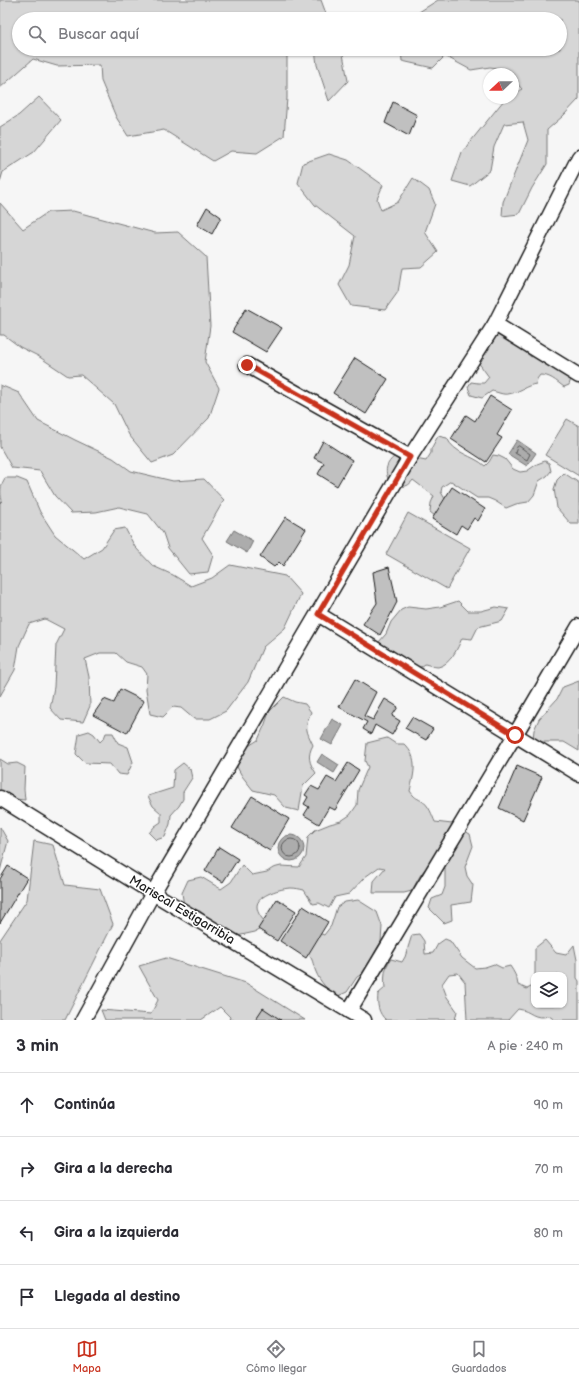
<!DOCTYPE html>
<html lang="es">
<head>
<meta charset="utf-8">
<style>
  body { margin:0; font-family:"Balsamiq Sans",sans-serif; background:#f2f2f3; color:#2b2b33 }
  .controls { position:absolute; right:12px; bottom:12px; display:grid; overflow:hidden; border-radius:8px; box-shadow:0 1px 3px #0004 }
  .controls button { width:36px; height:36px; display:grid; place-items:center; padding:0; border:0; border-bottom:1px solid #e1e1e2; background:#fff; color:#2b2b33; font:20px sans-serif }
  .compass { position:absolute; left:483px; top:68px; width:36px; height:36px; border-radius:50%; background:#fff; box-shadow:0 1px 3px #0004; rotate:248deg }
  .stop { position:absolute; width:12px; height:12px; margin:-9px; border:3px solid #c8321e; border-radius:50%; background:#fff }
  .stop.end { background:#c8321e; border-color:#fff; box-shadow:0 1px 4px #0008 }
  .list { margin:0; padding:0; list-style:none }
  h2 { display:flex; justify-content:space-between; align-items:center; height:52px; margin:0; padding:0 16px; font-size:17px }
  h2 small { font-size:13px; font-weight:400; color:#7c7c81 }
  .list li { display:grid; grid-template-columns:26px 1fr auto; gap:12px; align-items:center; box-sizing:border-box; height:64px; padding:0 16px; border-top:1px solid #e1e1e2 }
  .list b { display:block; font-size:15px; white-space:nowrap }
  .list em { font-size:13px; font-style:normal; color:#7c7c81 }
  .icon { flex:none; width:22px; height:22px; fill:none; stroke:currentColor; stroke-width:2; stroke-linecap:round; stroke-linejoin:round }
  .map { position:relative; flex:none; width:579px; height:1020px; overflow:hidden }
  .search { position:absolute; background:#fff; box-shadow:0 1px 3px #0004; left:12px; right:12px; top:12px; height:44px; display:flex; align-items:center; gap:10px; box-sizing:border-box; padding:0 14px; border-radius:22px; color:#7c7c81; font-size:15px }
  .sheet { height:308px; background:#fff }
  nav { display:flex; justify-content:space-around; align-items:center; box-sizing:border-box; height:56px; border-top:1px solid #e1e1e2; background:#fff; font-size:11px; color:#7c7c81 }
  nav a { display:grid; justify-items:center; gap:2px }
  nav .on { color:#c8321e }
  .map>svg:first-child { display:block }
  .green { fill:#d6d6d6; stroke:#797979 }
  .water { fill:#acacac; stroke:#727272 }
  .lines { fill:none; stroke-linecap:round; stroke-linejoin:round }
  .shore { stroke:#565656; stroke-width:1 }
  .building { fill:#c0c0c0; stroke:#1c1c1c }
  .minor-casing { stroke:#1c1c1c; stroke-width:17 }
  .minor { stroke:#fff; stroke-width:14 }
  .route { stroke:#c8321e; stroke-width:5 }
  .labels { text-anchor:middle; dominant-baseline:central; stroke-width:3; stroke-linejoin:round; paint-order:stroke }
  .street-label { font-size:13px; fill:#1c1c1c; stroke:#fff }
</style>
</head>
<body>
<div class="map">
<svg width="579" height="1020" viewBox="0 0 579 1020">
  <rect width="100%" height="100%" fill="#f6f6f6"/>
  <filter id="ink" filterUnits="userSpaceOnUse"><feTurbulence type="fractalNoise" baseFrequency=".025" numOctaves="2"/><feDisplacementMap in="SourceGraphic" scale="8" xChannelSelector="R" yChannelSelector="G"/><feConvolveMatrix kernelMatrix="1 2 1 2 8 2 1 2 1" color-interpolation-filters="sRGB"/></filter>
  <g filter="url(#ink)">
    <g class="green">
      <polygon points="0,0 321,0 328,19 19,19 19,49 289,49 287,55 287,98 284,136 257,153 231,151 213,161 164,130 128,136 116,117 101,81 100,65 57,66 33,59 0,88"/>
      <polygon points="438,0 579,0 579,99 563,116 547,130 547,164 532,188 519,214 502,216 503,202 528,140 523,122 504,124 494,147 490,170 470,186 452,181 462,152 504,100 507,98 513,98 513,94 522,89 513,79 513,74 508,74 504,69 490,67 471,70 445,56 433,68 402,61 401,49 560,49 560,19 419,19 419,12"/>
      <polygon points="315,49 341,49 343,54 348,81 329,101 317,65"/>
      <polygon points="39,97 61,120 34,152 3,172 0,182 0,127 19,115"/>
      <polygon points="329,154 348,160 383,185 377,199 381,210 398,202 413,178 429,190 435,204 425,232 438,252 421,267 402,268 398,292 385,310 351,306 339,285 349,265 355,236 315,205 298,183 303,163"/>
      <polygon points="0,203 23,229 48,212 73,211 155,233 178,232 206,257 210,326 205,362 219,388 209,418 173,455 152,463 129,435 114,404 81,375 68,376 38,356 20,347 4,335 0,335"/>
      <path d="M499 335 510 338 531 357 535 355 572 376 569 385 564 387C556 381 550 375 540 375L537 379 536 384C527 385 518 393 508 394 503 395 497 392 492 391L482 398 471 395 468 387 471 382 478 383H484L489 377 478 362 480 358 488 350 493 338Z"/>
      <polygon points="0,385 19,393 38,421 75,440 113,458 131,471 173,481 204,479 224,500 202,538 213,555 208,572 189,574 168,548 163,533 148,514 119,507 96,512 71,513 55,496 40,471 12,468 0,447"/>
      <polygon points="567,419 579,426 579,476 545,455"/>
      <path d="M438 436 447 438C454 454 473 455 485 466L489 462 493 455 499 456 505 459 513 469 520 472 527 471 537 464 545 461 549 463 551 471 547 476 539 481 534 495 528 502 516 504 506 508 495 501 488 498H477L451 481 442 487 441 492 449 506 440 520 430 512 431 503 434 496 413 480C407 489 400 487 390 484 384 471 385 464 396 455L426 461 431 453V449Z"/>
      <polygon points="564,473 579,483 579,524 571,524 557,508 556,501 554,489 557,480"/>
      <path d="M5 478H17L27 482 40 512 55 535 84 559 102 548 114 530 125 528 135 547 153 566 173 575 191 586 212 578 230 565 285 576 301 594 285 628 263 647 248 682 226 711 210 719H194L181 708 173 707 163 717 150 714 146 689 147 674 142 667 126 662 116 653H100L85 659 89 677 90 706 83 722 61 720 50 708 54 687 56 645 64 629 45 619 29 624 19 646 15 670 0 696V503L2 501C0 492 0 486 5 478Z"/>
      <polygon points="408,513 470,548 447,589 386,554"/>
      <path d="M458 601 468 611H481L496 607 509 609 502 621 478 627 472 639 462 638C458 648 450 665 438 667 434 667 429 665 425 664L421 667 408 665 378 643 386 634 391 622 401 610 408 607 426 609 440 607Z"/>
      <polygon points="579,681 579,751 564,742 543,742 533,739 534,730 539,719 557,699 563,687"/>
      <path d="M284 697 295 702 305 704 311 712C304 728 306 730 313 745 307 756 309 763 316 773L303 786 299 811 286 808 274 795 253 790 242 776 237 767 239 759 243 752 247 747 258 740 265 724 269 712Z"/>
      <polygon points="89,731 94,734 100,742 104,738 106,733 113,733 118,743 128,747 133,762 127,775 118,774 110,764 85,763 76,754 79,734"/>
      <path d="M387 738 396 744H404C419 758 414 773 410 791 415 798 415 797 422 801 429 805 432 815 435 822L452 824 470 834 473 846 465 867 467 876 473 885 471 902 451 905 452 920 444 923 429 908 432 899 442 895 445 887V868L434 863C422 868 418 880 412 891L404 893H373L374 881 385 868 379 867 365 877 349 894 335 897 329 908 319 903 313 904 304 890C300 889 295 888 291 888 282 888 257 895 257 906 257 914 263 920 268 925L255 932 232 937 200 911 184 906 182 893 188 880 201 877 221 889 231 882 242 865 252 875 267 872 273 868 281 866 299 867 306 857 308 837 315 830 330 824 341 821 350 815 357 805 358 790 368 767 365 761 367 743Z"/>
      <polygon points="0,759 8,764 17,763 25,767 24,789 25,800 4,798 0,797"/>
      <polygon points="183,763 190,769 192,778 183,792 183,799 179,806 171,815 170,824 165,837 156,840 149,833 155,826 161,822 161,813 153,806 148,796 173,788 174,770"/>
      <polygon points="0,827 8,841 0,871"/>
      <polygon points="34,841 53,845 65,885 100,889 113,924 65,1020 0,1020 0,940 27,900"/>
      <path d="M358 900 377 912 382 926 381 942 375 952 367 971 357 977 347 992 338 996C328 991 320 982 316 972 312 963 314 959 306 952L316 932 324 935 331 926 337 907 345 902Z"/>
      <path d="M419 934 424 941 425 954 433 953 438 944 445 939 450 941 462 958 475 968 485 967 494 964 502 968 510 966C514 972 517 977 518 985L527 989 533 986 534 984V1005H564V975H535V948L545 940 556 953 566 955 574 945 577 960V978L579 981V1020H555L549 1016C533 1020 532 1011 518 1009L508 1020H467L465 982 458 973 449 974 442 984 447 997 457 1011 455 1020H386C378 1013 377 1004 378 994L385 988C384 977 384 968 391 959L402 962 405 957 412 935Z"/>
      <polygon points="166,958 246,983 305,1020 229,1020 230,1017 220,1007 201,1020 105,1020 101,1010 151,1014 158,1000 139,966"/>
    </g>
    <g class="water">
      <polygon points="517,440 536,453 527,466 508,454"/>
      <polygon points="234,530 253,541 247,553 227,541"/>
      <polygon points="332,719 343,725 332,745 321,739"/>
      <polygon points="322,754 339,765 334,773 317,762"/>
      <circle cx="291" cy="848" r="13"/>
    </g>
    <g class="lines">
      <g class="shore">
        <polygon points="519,446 530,454 527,460 515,453 517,447"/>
        <circle cx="291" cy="848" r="9"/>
      </g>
    </g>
    <g class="building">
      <polygon points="393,102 417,115 409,136 385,123"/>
      <polygon points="207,207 221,217 212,234 197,225"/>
      <polygon points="246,308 282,328 266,352 232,332"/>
      <polygon points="355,358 388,379 366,414 333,393"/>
      <polygon points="490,396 512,410 497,435 502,438 486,462 451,439 466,415 475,421"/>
      <polygon points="323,441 352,460 337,486 318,474 324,463 314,458"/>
      <polygon points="452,487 485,509 478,521 474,518 467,529 461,525 456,534 432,519"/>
      <polygon points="286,517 306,529 283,566 279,562 274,567 260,557"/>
      <polygon points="389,567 397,602 380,635 363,624 377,603 373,572"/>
      <polygon points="355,679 376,692 364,716 373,720 385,699 398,707 392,716 400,721 392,735 375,725 371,734 363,729 367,722 339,707"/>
      <polygon points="120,689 144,701 127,733 93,715 104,699 114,703"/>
      <polygon points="412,717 433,729 426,740 405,728"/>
      <polygon points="348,763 359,770 335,810 329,807 319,824 304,815 309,807 304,804 308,797 305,795 311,786 319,790 327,777 336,782"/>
      <polygon points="517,766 542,777 523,820 499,808"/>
      <polygon points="252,796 289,819 270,851 232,828"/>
      <polygon points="219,847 238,859 223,882 205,871"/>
      <polygon points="8,866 27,878 0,923 0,879"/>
      <polygon points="277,899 296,911 277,941 258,929"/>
      <polygon points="303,906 328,922 306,958 280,941"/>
      <polygon points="263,1008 281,1020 255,1020"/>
    </g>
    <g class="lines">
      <defs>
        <g id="minor">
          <polyline points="495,324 579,376"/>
          <polyline points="247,365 410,457"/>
          <polyline points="318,614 579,774"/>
          <polyline points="0,798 153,893 364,1020"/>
          <polyline points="349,1011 515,735 579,626"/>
          <polyline points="83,1020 153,893 410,457 495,324 579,157"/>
        </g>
      </defs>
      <use href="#minor" class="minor-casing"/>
      <use href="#minor" class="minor"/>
    </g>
  </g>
  <g class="lines" filter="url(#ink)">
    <polyline class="route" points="247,365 410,457 318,614 515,735"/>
  </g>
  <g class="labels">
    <g class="street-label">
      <text transform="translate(182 910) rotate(31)">Mariscal Estigarribia</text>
    </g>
  </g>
</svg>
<div class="controls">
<button><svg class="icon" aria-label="layers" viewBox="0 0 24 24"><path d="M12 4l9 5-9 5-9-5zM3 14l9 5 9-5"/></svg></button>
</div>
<svg class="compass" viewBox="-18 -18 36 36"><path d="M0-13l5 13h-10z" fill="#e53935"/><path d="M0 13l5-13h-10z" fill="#7c7c81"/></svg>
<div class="stop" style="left:515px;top:735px"></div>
<div class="stop end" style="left:247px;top:365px"></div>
<div class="search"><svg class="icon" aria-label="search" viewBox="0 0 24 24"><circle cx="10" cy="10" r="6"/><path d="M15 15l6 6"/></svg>Buscar aquí</div>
</div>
<section class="sheet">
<h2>3 min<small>A pie · 240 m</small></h2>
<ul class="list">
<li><svg class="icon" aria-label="ahead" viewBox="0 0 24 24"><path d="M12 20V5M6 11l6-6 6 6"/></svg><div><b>Continúa</b></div><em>90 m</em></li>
<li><svg class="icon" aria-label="right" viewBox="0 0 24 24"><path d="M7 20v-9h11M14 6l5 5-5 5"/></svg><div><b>Gira a la derecha</b></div><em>70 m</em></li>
<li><svg class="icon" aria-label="left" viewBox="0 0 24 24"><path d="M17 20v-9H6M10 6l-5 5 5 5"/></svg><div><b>Gira a la izquierda</b></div><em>80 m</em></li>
<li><svg class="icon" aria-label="arrive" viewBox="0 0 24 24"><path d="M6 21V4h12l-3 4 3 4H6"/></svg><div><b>Llegada al destino</b></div></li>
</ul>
</section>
<nav>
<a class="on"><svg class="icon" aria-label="map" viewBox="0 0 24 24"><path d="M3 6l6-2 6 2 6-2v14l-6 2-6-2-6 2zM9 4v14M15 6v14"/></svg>Mapa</a>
<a><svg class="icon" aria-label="directions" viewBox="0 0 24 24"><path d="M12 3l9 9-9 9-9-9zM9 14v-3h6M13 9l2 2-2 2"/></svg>Cómo llegar</a>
<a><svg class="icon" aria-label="saved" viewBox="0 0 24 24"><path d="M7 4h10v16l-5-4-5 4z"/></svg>Guardados</a>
</nav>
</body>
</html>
